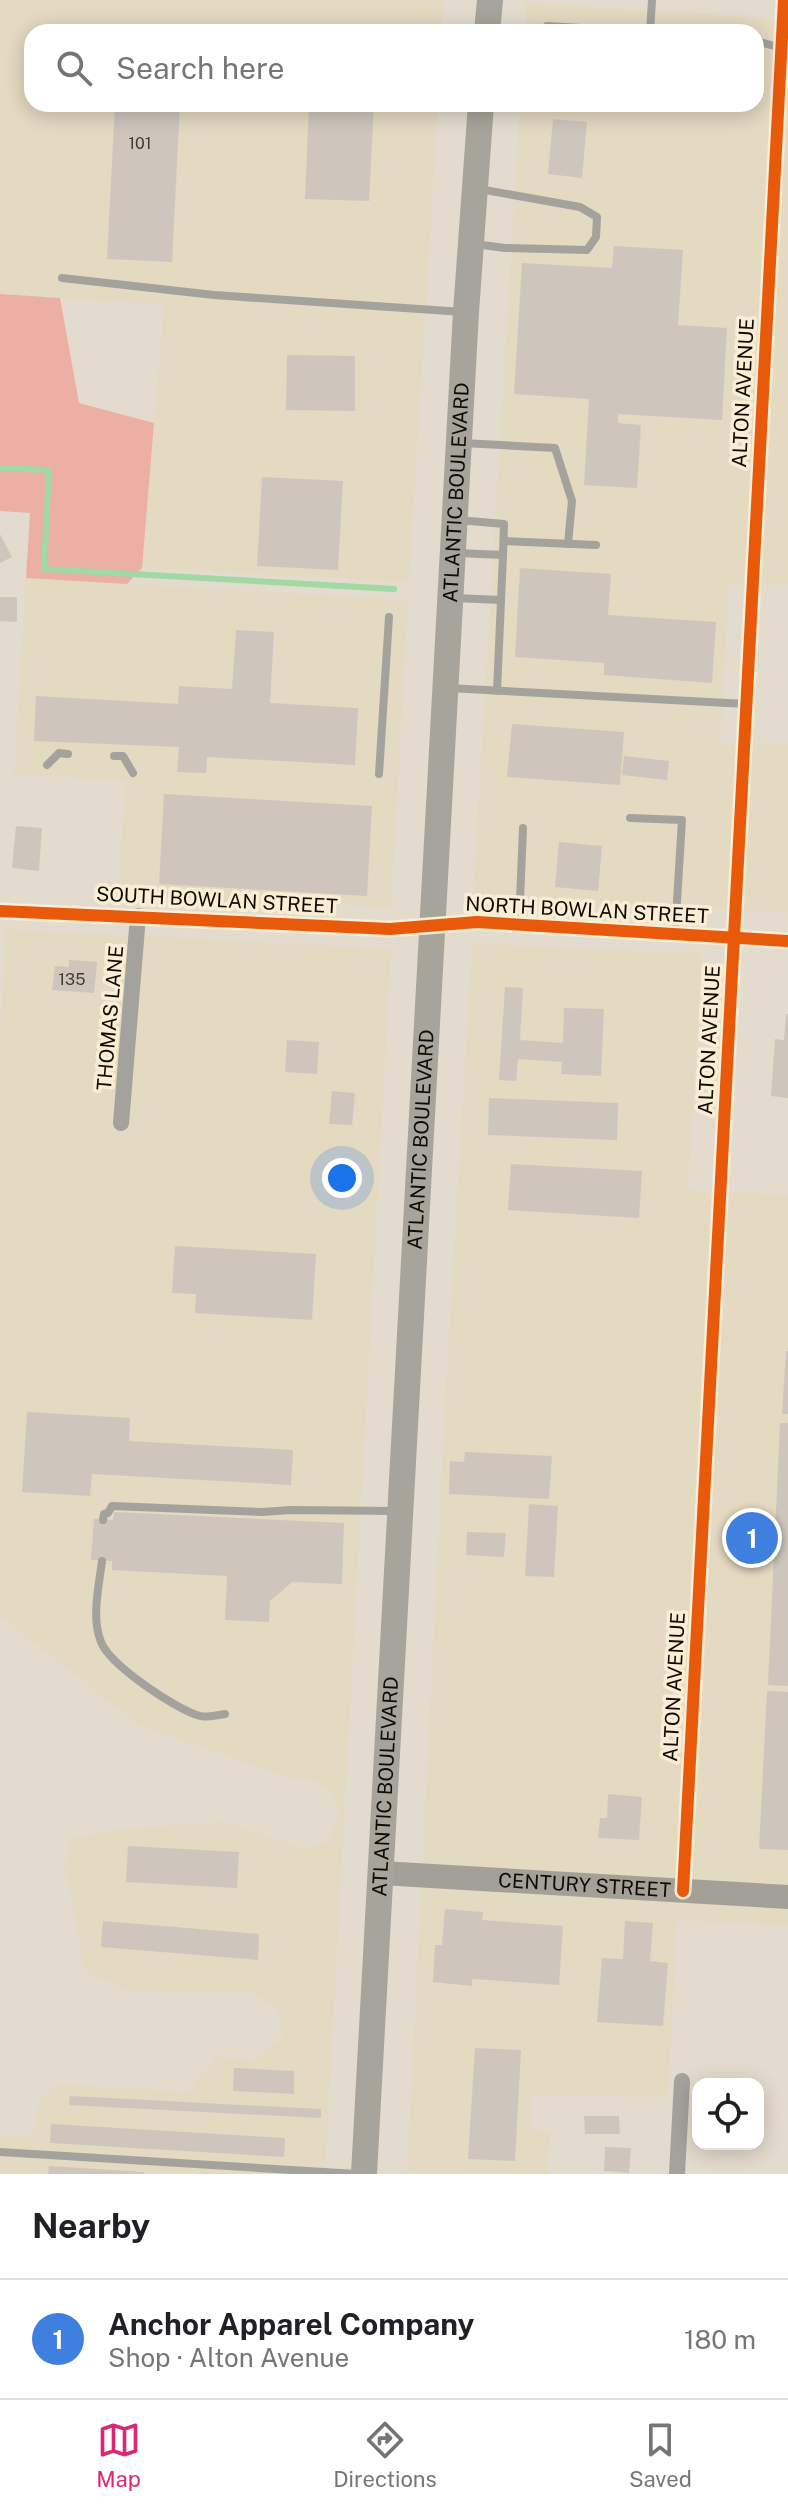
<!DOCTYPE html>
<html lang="en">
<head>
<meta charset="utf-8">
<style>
  body { margin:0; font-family:"Public Sans",sans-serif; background:#f2f2f2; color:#202124 }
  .controls { position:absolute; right:24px; bottom:24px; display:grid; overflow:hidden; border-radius:16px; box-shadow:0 4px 20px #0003 }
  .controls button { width:72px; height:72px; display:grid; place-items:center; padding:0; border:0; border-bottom:2px solid #e0e0e0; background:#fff; color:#202124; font:40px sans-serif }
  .you { position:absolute; left:342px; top:1178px; width:28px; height:28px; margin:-20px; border:6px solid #fff; border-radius:50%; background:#1a73e8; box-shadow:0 0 0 12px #1a73e833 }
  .badge { display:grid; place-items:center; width:52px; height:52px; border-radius:50%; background:#db2777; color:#fff; font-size:26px; font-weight:700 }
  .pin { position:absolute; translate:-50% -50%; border:4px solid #fff; box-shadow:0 2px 8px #0006 }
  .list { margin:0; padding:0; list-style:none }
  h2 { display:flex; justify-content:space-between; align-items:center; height:104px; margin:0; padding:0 32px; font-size:34px }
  h2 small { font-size:26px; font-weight:400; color:#757577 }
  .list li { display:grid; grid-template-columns:52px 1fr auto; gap:24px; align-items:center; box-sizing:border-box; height:120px; padding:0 32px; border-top:2px solid #e0e0e0 }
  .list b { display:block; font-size:30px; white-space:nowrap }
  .list p { margin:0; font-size:26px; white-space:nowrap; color:#757577 }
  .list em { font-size:26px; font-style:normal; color:#757577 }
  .icon { flex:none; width:44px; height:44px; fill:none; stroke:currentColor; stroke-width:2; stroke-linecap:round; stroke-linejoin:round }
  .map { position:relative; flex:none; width:788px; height:2174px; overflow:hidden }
  .search { position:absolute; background:#fff; box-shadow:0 4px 20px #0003; left:24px; right:24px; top:24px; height:88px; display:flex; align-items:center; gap:20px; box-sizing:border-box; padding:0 28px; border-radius:24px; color:#757577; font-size:30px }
  .sheet { height:224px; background:#fff }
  nav { display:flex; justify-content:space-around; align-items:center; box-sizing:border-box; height:112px; border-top:2px solid #e0e0e0; background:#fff; font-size:22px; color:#757577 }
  nav a { display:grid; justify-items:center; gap:4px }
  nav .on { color:#db2777 }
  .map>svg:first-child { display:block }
  .built { fill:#e4d9c1 }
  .forest { fill:#ebafa3 }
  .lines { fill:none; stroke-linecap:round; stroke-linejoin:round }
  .stream { stroke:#a1d8a3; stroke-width:6 }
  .building { fill:#cec6bd }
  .lane { stroke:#a3a29c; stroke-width:8 }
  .street { stroke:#a3a29c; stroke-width:16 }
  .secondary { stroke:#a3a098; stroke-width:24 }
  .primary { stroke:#a7a59b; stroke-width:26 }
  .cycleway-casing { stroke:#f9eed3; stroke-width:17 }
  .cycleway { stroke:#e8590c; stroke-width:12 }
  .labels { text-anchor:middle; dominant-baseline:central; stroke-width:7; stroke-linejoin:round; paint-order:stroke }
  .number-label { font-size:16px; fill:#403c33 }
  .street-label { font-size:20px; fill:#0f0c04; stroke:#f9eed3 }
</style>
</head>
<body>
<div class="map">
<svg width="788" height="2174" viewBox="0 0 788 2174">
  <rect width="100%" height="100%" fill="#e3dcce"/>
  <g class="built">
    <polygon points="0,0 408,0 444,2 442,32 32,32 32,104 438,104 409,582 142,568 164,305 0,294"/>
    <polygon points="526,2 788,20 788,585 729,584 720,743 788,745 788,913 473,894 520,104 756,104 756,32 525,32"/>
    <polygon points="26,578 408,600 391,907 117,897 126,780 14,775"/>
    <polygon points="6,929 391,949 325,2174 0,2174 0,2136 20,2138 34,2133 40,2100 59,2084 189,2092 216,2057 256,2060 283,2037 277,2008 254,1993 131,1992 84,1971 70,1888 64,1871 71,1838 120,1829 225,1822 305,1848 329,1841 339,1816 332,1792 317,1781 290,1778 140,1726 0,1616 0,1038"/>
    <polygon points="472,944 701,953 688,1190 788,1195 788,1926 677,1920 668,2097 532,2095 531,2130 551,2131 547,2174 407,2174 446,1386"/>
  </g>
  <polygon class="forest" points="0,294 60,298 79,403 154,423 142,568 127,584 26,578 30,513 0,511"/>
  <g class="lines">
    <polyline class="stream" points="0,468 49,470 44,569 394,589"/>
  </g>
  <g class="building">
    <polygon points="115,104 180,104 172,262 107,259"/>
    <polygon points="309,104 374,104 369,201 305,199"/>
    <polygon points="553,119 587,122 582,178 548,174"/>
    <polygon points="614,246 683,250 678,325 727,328 722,420 618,414 618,423 641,425 637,488 584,485 589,399 514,394 522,263 612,268"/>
    <polygon points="287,355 355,356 355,411 286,410"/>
    <polygon points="262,477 343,481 338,570 257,566"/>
    <polygon points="0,534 12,557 0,563"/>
    <polygon points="520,568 611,574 608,615 716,622 712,683 604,675 604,663 515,657"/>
    <polygon points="0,597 17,597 17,622 0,621"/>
    <polygon points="236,630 274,632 270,703 358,708 355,765 207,757 206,773 177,772 179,747 34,741 36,696 178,704 179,686 232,689"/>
    <polygon points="512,724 624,732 620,785 507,777"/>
    <polygon points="624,756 669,761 667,780 622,775"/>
    <polygon points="164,794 372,806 367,896 159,884"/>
    <polygon points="16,826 42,828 39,871 12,868"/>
    <polygon points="559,842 602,846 598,891 555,887"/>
    <polygon points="69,960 97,962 94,993 52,990 55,966 69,967"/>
    <polygon points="505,987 523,988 520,1040 563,1043 564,1008 604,1009 601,1076 561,1074 562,1062 518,1059 516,1081 499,1080"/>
    <polygon points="786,1014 788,1014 788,1098 771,1096 775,1039 784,1040"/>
    <polygon points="287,1040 319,1042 317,1074 285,1072"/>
    <polygon points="332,1091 355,1093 352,1125 329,1124"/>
    <polygon points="489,1098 618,1103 617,1140 488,1135"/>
    <polygon points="511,1164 642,1171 639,1218 508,1210"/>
    <polygon points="175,1246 316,1254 312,1320 195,1313 196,1294 172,1293"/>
    <polygon points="786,1351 788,1351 788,1414 782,1414"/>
    <polygon points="27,1412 130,1418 129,1441 293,1450 291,1485 92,1474 90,1496 22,1492"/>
    <polygon points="780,1423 788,1423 788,1686 768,1685"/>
    <polygon points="465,1452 552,1456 549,1499 449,1494 450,1461 464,1462"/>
    <polygon points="529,1504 558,1506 554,1577 525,1576"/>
    <polygon points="114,1512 344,1523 342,1584 292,1582 270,1601 269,1622 225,1620 227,1576 112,1570 112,1561 91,1560 94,1519 113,1520"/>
    <polygon points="467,1532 506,1533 504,1557 466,1555"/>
    <polygon points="767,1691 788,1692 788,1850 759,1849"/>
    <polygon points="608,1794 642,1797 639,1840 598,1838 600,1818 607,1818"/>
    <polygon points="128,1846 239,1852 237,1888 126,1882"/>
    <polygon points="445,1909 483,1912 482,1920 563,1926 559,1985 472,1979 472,1986 433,1982 435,1945 442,1945"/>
    <polygon points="103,1921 259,1934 258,1960 101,1947"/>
    <polygon points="625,1921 653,1923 650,1961 668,1963 663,2026 597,2022 602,1958 623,1959"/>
    <polygon points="475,2048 521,2050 515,2161 468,2159"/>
    <polygon points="234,2068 294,2071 294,2094 233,2091"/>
    <polygon points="70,2096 321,2109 321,2118 69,2105"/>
    <polygon points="584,2116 619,2116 620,2134 585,2134"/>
    <polygon points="51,2124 285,2138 284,2157 50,2143"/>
    <polygon points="605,2147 631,2148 629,2173 604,2171"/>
    <polygon points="49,2166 144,2172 144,2174 48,2174"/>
  </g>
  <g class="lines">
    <g class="lane">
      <polyline points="547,26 650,32 652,0"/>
      <polyline points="756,41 782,48"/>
      <polyline points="475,244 505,248 587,250 596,237 597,217 580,207 479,189"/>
      <polyline points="62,278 214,295 463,312"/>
      <polyline points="463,443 555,448 572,501 568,544"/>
      <polyline points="458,520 504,524 503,555 458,553"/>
      <polyline points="504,541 596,545"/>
      <polyline points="454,598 501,600"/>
      <polyline points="448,688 746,704"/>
      <polyline points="497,691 503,555"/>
      <polyline points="114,756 123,756 133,773"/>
      <polyline points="47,765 59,753 68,754"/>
      <polyline points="379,774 389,617"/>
      <polyline points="630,818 682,820 675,934"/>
      <polyline points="519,924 523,828"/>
      <polyline points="103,1520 104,1514 108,1513 112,1506 262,1512 291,1510 396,1511"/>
      <path d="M102 1561C99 1586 91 1618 101 1642 110 1665 175 1709 200 1716 207 1718 217 1715 225 1714"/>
      <polyline points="0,2152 357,2174"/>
    </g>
    <g class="street">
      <polyline points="0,911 390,929 477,922 788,941"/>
      <polyline points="121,1123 138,916"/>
      <polyline points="683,1891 784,0"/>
      <polyline points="677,2174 682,2081"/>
    </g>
    <path class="secondary" id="s1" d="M381 1873 788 1897"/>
    <g class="primary">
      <polyline points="487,32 490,0"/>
      <path id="s2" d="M364 2174 466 312 481 104"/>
    </g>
    <defs>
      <g id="cycleway">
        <polyline points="0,911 390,929 477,922 788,941"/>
        <polyline points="683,1891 784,0"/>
      </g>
    </defs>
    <use href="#cycleway" class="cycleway-casing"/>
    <use href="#cycleway" class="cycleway"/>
  </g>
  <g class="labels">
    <g class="number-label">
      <text x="140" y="143">101</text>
      <text x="72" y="979">135</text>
    </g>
    <g class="street-label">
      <text transform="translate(743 393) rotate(-87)">ALTON AVENUE</text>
      <text stroke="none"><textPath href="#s2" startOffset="1684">ATLANTIC BOULEVARD</textPath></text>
      <text transform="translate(217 900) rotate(3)">SOUTH BOWLAN STREET</text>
      <text transform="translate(587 910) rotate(3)">NORTH BOWLAN STREET</text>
      <text transform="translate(110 1018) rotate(-85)">THOMAS LANE</text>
      <text transform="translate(709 1040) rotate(-87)">ALTON AVENUE</text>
      <text stroke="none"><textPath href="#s2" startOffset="1036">ATLANTIC BOULEVARD</textPath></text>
      <text transform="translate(674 1687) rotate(-87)">ALTON AVENUE</text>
      <text stroke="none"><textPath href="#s2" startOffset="388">ATLANTIC BOULEVARD</textPath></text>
      <text stroke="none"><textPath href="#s1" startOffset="204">CENTURY STREET</textPath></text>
    </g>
  </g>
</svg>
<div class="controls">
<button><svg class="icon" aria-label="locate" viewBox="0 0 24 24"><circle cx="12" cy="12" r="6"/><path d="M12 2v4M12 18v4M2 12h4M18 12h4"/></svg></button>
</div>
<div class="you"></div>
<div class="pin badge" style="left:752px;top:1538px;background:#3f7fe0">1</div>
<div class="search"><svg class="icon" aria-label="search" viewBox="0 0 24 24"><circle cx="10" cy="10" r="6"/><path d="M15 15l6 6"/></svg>Search here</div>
</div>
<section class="sheet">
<h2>Nearby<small></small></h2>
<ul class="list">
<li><span class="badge" style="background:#3f7fe0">1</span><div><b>Anchor Apparel Company</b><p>Shop · Alton Avenue</p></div><em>180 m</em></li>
</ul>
</section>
<nav>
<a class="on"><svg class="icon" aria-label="map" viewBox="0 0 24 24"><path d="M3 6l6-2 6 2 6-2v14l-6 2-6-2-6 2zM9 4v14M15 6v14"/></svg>Map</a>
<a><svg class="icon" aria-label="directions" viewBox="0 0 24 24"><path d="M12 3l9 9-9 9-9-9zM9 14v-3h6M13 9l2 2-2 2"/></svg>Directions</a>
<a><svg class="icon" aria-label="saved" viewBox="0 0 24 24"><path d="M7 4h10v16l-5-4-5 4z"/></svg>Saved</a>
</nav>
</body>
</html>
